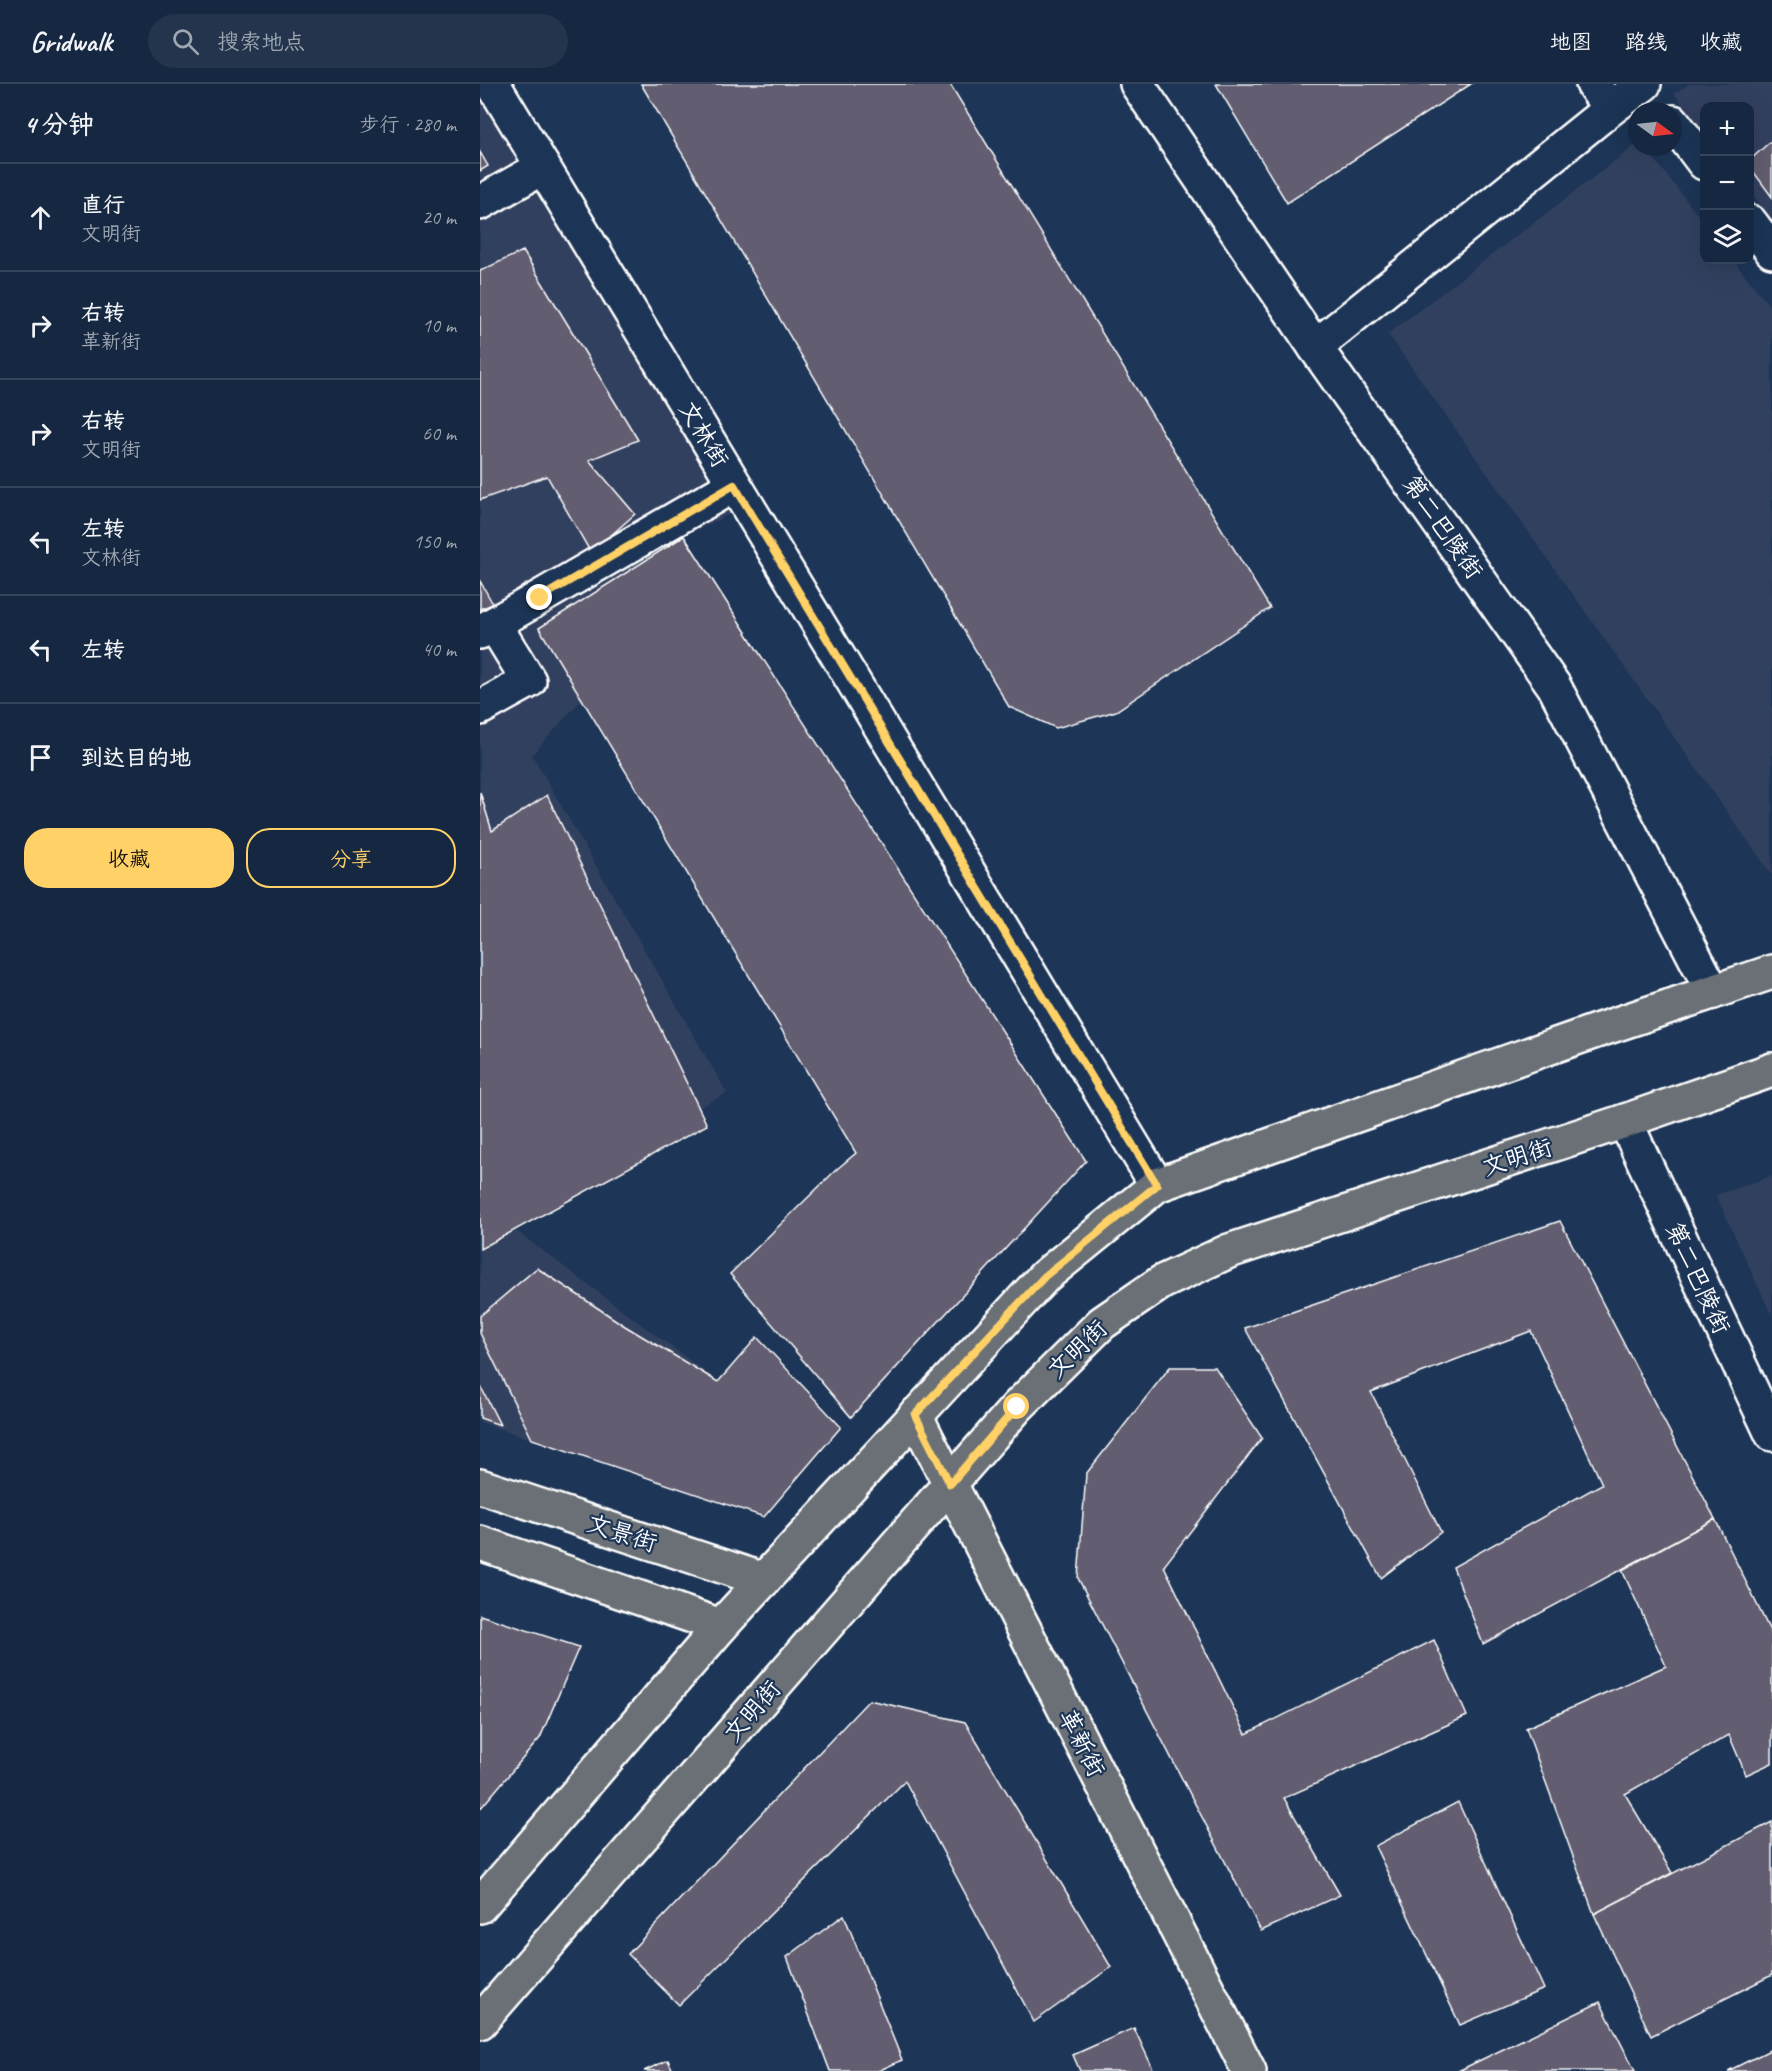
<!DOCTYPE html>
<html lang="zh">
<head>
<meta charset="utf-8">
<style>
  body { margin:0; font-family:Caveat,"LXGW WenKai TC",sans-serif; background:#23344c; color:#f1f3f6 }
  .controls { position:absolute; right:18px; top:18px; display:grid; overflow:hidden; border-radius:12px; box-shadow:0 6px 24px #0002 }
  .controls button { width:54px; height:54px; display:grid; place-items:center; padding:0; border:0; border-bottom:2px solid #35445a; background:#162841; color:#f1f3f6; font:30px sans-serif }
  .compass { position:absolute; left:1148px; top:18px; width:54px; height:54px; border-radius:50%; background:#162841; box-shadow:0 6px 24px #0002; rotate:105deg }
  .stop { position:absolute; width:18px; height:18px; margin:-14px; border:4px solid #ffd166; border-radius:50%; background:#fff }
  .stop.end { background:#ffd166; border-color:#fff; box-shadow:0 2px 6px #0008 }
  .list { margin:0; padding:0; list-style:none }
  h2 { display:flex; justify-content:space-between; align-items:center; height:78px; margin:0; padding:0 24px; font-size:26px }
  h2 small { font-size:20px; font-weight:400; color:#9ea6b1 }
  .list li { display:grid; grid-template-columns:39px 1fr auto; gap:18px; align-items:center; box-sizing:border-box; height:108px; padding:0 24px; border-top:2px solid #35445a }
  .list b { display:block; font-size:22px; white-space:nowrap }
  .list p { margin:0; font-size:20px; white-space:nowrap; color:#9ea6b1 }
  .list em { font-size:20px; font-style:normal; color:#9ea6b1 }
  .actions { display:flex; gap:12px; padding:18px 24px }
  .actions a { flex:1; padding:14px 0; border:2px solid #ffd166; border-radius:24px; text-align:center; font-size:21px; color:#ffd166 }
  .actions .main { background:#ffd166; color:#111 }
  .icon { flex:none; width:33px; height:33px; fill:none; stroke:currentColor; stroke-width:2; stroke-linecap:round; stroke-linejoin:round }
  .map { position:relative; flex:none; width:1292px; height:1987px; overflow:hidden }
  header { display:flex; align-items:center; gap:36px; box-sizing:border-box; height:84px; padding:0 30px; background:#162841; border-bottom:2px solid #35445a }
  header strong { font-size:28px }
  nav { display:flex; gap:33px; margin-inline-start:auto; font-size:21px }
  .search { width:420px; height:54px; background:#23344c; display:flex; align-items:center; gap:15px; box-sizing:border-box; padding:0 21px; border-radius:33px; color:#9ea6b1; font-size:22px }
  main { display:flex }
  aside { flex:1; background:#162841 }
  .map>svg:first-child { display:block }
  .built { fill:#32415e }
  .building { fill:#625d70; stroke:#fff; stroke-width:1.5 }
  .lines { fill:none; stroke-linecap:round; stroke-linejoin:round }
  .minor-casing { stroke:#fff; stroke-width:38 }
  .major-casing { stroke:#fff; stroke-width:38 }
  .minor { stroke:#1d3557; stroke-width:33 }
  .major { stroke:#6a7074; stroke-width:33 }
  .route { stroke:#ffd166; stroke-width:8 }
  .labels { text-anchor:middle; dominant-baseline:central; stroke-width:4.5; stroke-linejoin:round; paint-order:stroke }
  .street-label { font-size:24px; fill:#fff; stroke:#1d3557 }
</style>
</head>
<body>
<header>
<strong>Gridwalk</strong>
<div class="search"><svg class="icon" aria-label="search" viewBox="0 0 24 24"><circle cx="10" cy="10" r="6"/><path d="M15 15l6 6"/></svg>搜索地点</div>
<nav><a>地图</a><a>路线</a><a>收藏</a></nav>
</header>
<main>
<aside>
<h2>4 分钟<small>步行 · 280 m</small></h2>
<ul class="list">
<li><svg class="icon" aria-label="ahead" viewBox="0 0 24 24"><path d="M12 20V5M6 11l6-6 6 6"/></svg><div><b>直行</b><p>文明街</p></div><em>20 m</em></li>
<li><svg class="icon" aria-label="right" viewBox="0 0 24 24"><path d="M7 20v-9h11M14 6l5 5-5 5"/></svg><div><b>右转</b><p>革新街</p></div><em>10 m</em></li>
<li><svg class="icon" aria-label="right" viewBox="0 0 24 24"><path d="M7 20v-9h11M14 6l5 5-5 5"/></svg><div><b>右转</b><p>文明街</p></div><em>60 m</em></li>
<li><svg class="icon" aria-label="left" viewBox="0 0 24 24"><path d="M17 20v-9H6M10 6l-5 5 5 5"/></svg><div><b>左转</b><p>文林街</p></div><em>150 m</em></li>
<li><svg class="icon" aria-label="left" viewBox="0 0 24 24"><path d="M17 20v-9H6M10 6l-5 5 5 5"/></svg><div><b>左转</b></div><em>40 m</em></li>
<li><svg class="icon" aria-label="arrive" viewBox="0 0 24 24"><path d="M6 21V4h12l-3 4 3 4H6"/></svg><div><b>到达目的地</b></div></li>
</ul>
<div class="actions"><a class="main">收藏</a><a>分享</a></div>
</aside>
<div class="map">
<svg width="1292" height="1987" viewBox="0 0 1292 1987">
  <rect width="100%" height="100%" fill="#1d3557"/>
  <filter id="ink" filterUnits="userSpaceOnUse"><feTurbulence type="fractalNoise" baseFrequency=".0167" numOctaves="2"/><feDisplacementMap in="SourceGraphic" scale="12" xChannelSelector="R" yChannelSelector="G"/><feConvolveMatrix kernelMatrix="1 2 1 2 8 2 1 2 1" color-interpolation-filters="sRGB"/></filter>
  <g filter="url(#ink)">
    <g class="built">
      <polygon points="0,0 267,422 204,452 60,544 102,615 52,671 247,1009 16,1132 325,1362 284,1433 0,1338"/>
      <polygon points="1210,0 1292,0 1292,136 1270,107 1270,22 1224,22 1224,49 1194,9"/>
      <polygon points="1157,60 1157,63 1165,63 1224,139 1224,176 1253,176 1292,225 1292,791 908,250"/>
      <polygon points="1292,1092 1292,1232 1236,1111"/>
    </g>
    <g class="building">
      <polygon points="161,0 470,0 790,524 636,627 576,644 529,623"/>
      <polygon points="736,0 991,0 807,119"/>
      <polygon points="1292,56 1292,113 1270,83 1270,76"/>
      <polygon points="0,68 8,82 0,87"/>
      <polygon points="43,167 158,356 109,376 155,430 111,469 67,392 0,416 0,187"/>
      <polygon points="204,452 606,1077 371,1333 250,1190 357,1085 376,1069 59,544"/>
      <polygon points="0,497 13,520 0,525"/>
      <polygon points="0,708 12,747 67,711 227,1041 0,1165"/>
      <polygon points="1080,1137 1235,1435 1003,1560 973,1483 1122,1400 1051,1247 891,1308 961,1448 901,1494 765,1244"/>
      <polygon points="57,1184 145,1242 238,1298 277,1253 361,1343 284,1433 52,1355 0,1249 0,1232"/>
      <polygon points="690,1283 735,1283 782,1354 684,1482 766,1650 954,1556 987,1632 804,1714 860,1811 781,1847 598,1494 606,1390"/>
      <polygon points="0,1301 20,1341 0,1334"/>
      <polygon points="1235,1435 1292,1551 1292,1679 1266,1691 1249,1651 1145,1710 1192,1789 1114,1830 1046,1644 1186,1582 1142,1486"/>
      <polygon points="0,1531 99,1563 60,1654 0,1725"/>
      <polygon points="389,1616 485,1638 631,1883 554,1938 425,1697 199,1921 148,1870"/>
      <polygon points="978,1718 1064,1905 980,1941 895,1762"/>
      <polygon points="1292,1738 1292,1891 1171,1952 1114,1830"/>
      <polygon points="364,1831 422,1976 398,1987 350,1987 307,1873"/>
      <polygon points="1120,1918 1155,1987 978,1987"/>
      <polygon points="654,1944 674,1987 600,1987 593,1971"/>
      <polygon points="1292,1965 1292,1987 1248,1987"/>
      <polygon points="188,1976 193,1987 164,1987"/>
    </g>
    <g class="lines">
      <defs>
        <g id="minor">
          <polyline points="13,0 677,1101"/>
          <polyline points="657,0 835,263 1074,602 1233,908"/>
          <polyline points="1113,0 1130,25"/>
          <polyline points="1193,38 1224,79"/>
          <polyline points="0,119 63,83"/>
          <polyline points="1270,138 1292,167"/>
          <polyline points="835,263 1130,25 1164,0"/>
          <polyline points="0,548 254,401"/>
          <polyline points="0,624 49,597 14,540"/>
          <polyline points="1145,1037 1292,1350"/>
        </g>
        <g id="major">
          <polyline points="435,1331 769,1987"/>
          <polyline points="0,1402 284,1496"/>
          <polyline points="0,1459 241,1542"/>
          <polyline points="0,1822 241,1542 565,1192 677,1101 1116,947 1292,888"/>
          <polyline points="0,1938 537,1323 622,1239 682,1198 749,1167 1145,1037 1292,986"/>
        </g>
      </defs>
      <use href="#minor" class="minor-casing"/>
      <use href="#major" class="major-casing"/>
      <use href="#minor" class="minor"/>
      <use href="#major" class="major"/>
    </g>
  </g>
  <g class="lines" filter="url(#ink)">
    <polyline class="route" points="60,514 254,401 677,1101 565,1192 435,1331 470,1400 537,1323"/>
  </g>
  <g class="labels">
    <g class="street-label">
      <text transform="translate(224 350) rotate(59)">文林街</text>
      <text transform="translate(963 443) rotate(55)">第二巴陵街</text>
      <text transform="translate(1037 1073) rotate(-18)">文明街</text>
      <text transform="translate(1218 1194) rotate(65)">第二巴陵街</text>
      <text transform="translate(597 1265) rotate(-44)">文明街</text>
      <text transform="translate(142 1449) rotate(18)">文景街</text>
      <text transform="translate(272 1627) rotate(-49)">文明街</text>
      <text transform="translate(602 1659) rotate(63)">革新街</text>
    </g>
  </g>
</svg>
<div class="controls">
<button>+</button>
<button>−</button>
<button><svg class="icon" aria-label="layers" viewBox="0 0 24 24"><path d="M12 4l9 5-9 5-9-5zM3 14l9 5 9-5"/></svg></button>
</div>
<svg class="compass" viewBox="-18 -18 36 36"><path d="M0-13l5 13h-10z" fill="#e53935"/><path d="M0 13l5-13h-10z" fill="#9ea6b1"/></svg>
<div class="stop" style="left:537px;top:1323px"></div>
<div class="stop end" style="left:60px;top:514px"></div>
</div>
</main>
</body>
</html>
